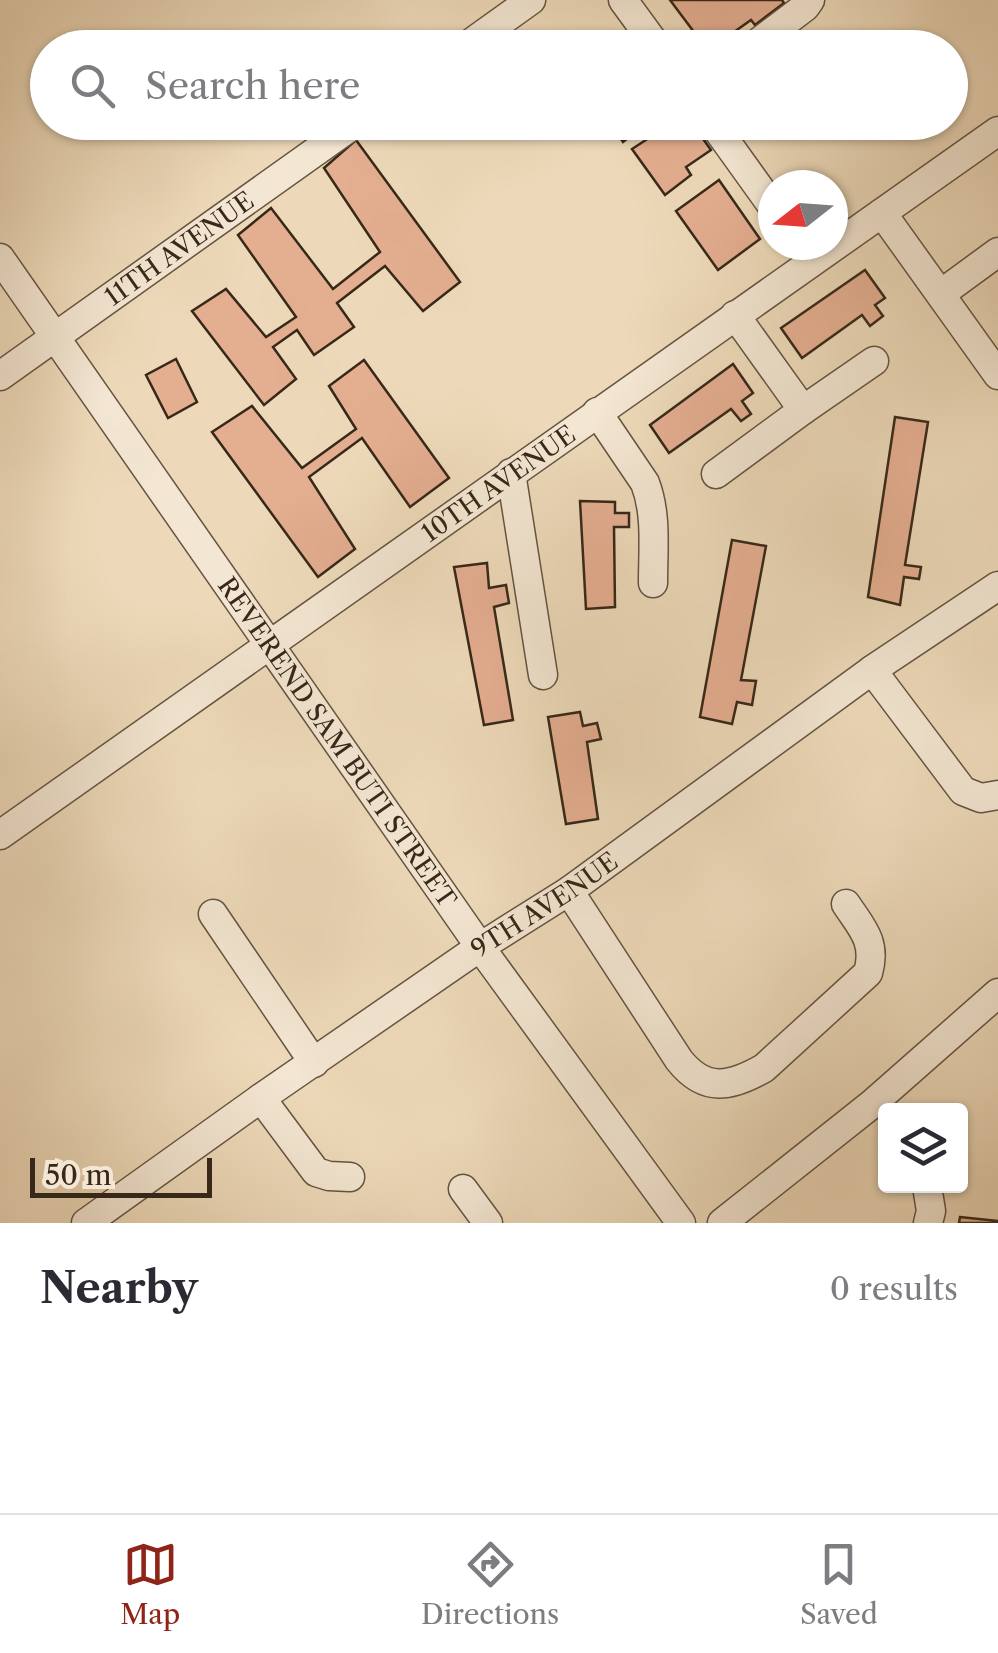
<!DOCTYPE html>
<html lang="en">
<head>
<meta charset="utf-8">
<style>
  body { margin:0; font-family:"Libre Caslon Text",serif; background:#f7f7f7; color:#2b2b33 }
  .controls { position:absolute; right:30px; bottom:30px; display:grid; overflow:hidden; border-radius:10px; box-shadow:0 2px 8px #0004 }
  .controls button { width:90px; height:90px; display:grid; place-items:center; padding:0; border:0; border-bottom:2px solid #e1e1e2; background:#fff; color:#2b2b33; font:50px sans-serif }
  .compass { position:absolute; left:758px; top:170px; width:90px; height:90px; border-radius:50%; background:#fff; box-shadow:0 2px 8px #0004; rotate:253deg }
  .scale { position:absolute; left:30px; bottom:25px; width:182px; box-sizing:border-box; padding-left:10px; border:5px solid #372819; border-top:0; font-size:28px; line-height:35px; white-space:nowrap; color:#372819; -webkit-text-stroke:8px #f3e6d2; paint-order:stroke }
  .list { margin:0; padding:0; list-style:none }
  h2 { display:flex; justify-content:space-between; align-items:center; height:130px; margin:0; padding:0 40px; font-size:42px }
  h2 small { font-size:32px; font-weight:400; color:#7c7c81 }
  .icon { flex:none; width:55px; height:55px; fill:none; stroke:currentColor; stroke-width:2; stroke-linecap:round; stroke-linejoin:round }
  .map { position:relative; flex:none; width:998px; height:1223px; overflow:hidden }
  .search { position:absolute; background:#fff; box-shadow:0 2px 8px #0004; left:30px; right:30px; top:30px; height:110px; display:flex; align-items:center; gap:25px; box-sizing:border-box; padding:0 35px; border-radius:55px; color:#7c7c81; font-size:38px }
  .sheet { height:290px; background:#fff }
  nav { display:flex; justify-content:space-around; align-items:center; box-sizing:border-box; height:140px; border-top:2px solid #e1e1e2; background:#fff; font-size:28px; color:#7c7c81 }
  nav a { display:grid; justify-items:center; gap:5px }
  nav .on { color:#8f2418 }
  .map>svg:first-child { display:block }
  .building { fill:#e4ae91; stroke:#372819; stroke-width:2.5 }
  .lines { fill:none; stroke-linecap:round; stroke-linejoin:round }
  .minor-casing { stroke:#645441; stroke-width:31 }
  .minor { stroke:#f3e6d2; stroke-width:28 }
  .labels { text-anchor:middle; dominant-baseline:central; stroke-width:8; stroke-linejoin:round; paint-order:stroke }
  .street-label { font-size:25px; fill:#372819; stroke:#f3e6d2 }
</style>
</head>
<body>
<div class="map">
<svg width="998" height="1223" viewBox="0 0 998 1223">
  <rect width="100%" height="100%" fill="#edd9b9"/>
  <filter id="stains"><feTurbulence type="fractalNoise" baseFrequency=".002" numOctaves="4"/><feColorMatrix values="0 0 0 0 .2 0 0 0 0 .09 0 0 0 0 .02 0 0 0 .5 -.17"/></filter>
  <radialGradient id="worn" r=".72"><stop offset=".6" stop-color="#630" stop-opacity="0"/><stop offset="1" stop-color="#630" stop-opacity=".3"/></radialGradient>
  <g class="building">
    <polygon points="670,0 782,0 784,3 755,25 751,20 734,32 738,37 722,48 706,48"/>
    <polygon points="610,122 649,122 623,142"/>
    <polygon points="662,122 691,122 711,150 686,167 691,175 665,195 632,149 655,134 652,130"/>
    <polygon points="356,140 460,282 423,311 385,266 337,303 354,327 314,355 297,330 273,347 296,379 264,405 192,311 226,289 266,337 296,317 238,235 271,208 333,289 380,252 324,168"/>
    <polygon points="719,180 760,239 718,270 676,211"/>
    <polygon points="865,270 885,298 875,305 883,316 870,326 862,315 802,358 781,328"/>
    <polygon points="176,359 197,402 168,418 146,375"/>
    <polygon points="364,360 449,478 410,507 362,438 309,477 355,549 318,577 212,432 252,406 302,468 356,429 329,386"/>
    <polygon points="733,364 753,393 742,401 751,414 741,421 731,409 669,453 650,425"/>
    <polygon points="895,417 928,422 905,565 921,567 919,579 904,577 900,605 868,597"/>
    <polygon points="580,501 615,502 615,513 629,513 629,527 614,527 615,607 586,609"/>
    <polygon points="732,540 766,546 741,680 756,681 752,705 737,702 732,724 700,717"/>
    <polygon points="487,563 489,588 506,585 509,603 494,607 513,720 484,725 454,567"/>
    <polygon points="580,712 583,726 597,723 601,739 587,742 598,819 566,824 548,717"/>
    <polygon points="960,1217 998,1221 998,1223 959,1223"/>
  </g>
  <g class="lines">
    <defs>
      <g id="minor">
        <polyline points="623,0 658,48"/>
        <polyline points="464,48 531,0"/>
        <polyline points="751,48 805,7 810,0"/>
        <polyline points="712,122 773,207"/>
        <polyline points="882,213 998,375"/>
        <path id="s1" d="M0 258 480 947 681 1223"/>
        <polyline points="942,293 998,252"/>
        <path id="s2" d="M0 376 357 122"/>
        <polyline points="803,410 874,361"/>
        <path d="M597 412 645 483C657 514 653 549 653 583"/>
        <polyline points="511,473 543,675"/>
        <polyline points="716,474 803,410 735,315"/>
        <polyline points="872,670 963,791 981,798 998,795"/>
        <path id="s3" d="M0 835 998 131"/>
        <path d="M569 891 679 1060C705 1093 731 1087 764 1068L868 973C877 942 862 928 846 904"/>
        <polyline points="213,914 314,1063"/>
        <polyline points="261,1098 316,1172 329,1176 350,1177"/>
        <polyline points="927,1186 931,1211 928,1223"/>
        <polyline points="463,1189 488,1223"/>
        <path id="s4" d="M86 1223 261 1098 480 947 569 891 872 670 998 586"/>
        <polyline points="722,1223 872,1104 998,993"/>
      </g>
    </defs>
    <use href="#minor" class="minor-casing"/>
    <use href="#minor" class="minor"/>
  </g>
  <g class="labels">
    <g class="street-label">
      <text stroke="none"><textPath href="#s2" startOffset="220">11TH AVENUE</textPath></text>
      <text stroke="none"><textPath href="#s3" startOffset="610">10TH AVENUE</textPath></text>
      <text stroke="none"><textPath href="#s1" startOffset="590">REVEREND SAM BUTI STREET</textPath></text>
      <text stroke="none"><textPath href="#s4" startOffset="558">9TH AVENUE</textPath></text>
    </g>
  </g>
  <rect width="100%" height="100%" filter="url(#stains)"/>
  <rect width="100%" height="100%" fill="url(#worn)"/>
</svg>
<div class="controls">
<button><svg class="icon" aria-label="layers" viewBox="0 0 24 24"><path d="M12 4l9 5-9 5-9-5zM3 14l9 5 9-5"/></svg></button>
</div>
<svg class="compass" viewBox="-18 -18 36 36"><path d="M0-13l5 13h-10z" fill="#e53935"/><path d="M0 13l5-13h-10z" fill="#7c7c81"/></svg>
<div class="scale">50 m</div>
<div class="search"><svg class="icon" aria-label="search" viewBox="0 0 24 24"><circle cx="10" cy="10" r="6"/><path d="M15 15l6 6"/></svg>Search here</div>
</div>
<section class="sheet">
<h2>Nearby<small>0 results</small></h2>
<ul class="list">
</ul>
</section>
<nav>
<a class="on"><svg class="icon" aria-label="map" viewBox="0 0 24 24"><path d="M3 6l6-2 6 2 6-2v14l-6 2-6-2-6 2zM9 4v14M15 6v14"/></svg>Map</a>
<a><svg class="icon" aria-label="directions" viewBox="0 0 24 24"><path d="M12 3l9 9-9 9-9-9zM9 14v-3h6M13 9l2 2-2 2"/></svg>Directions</a>
<a><svg class="icon" aria-label="saved" viewBox="0 0 24 24"><path d="M7 4h10v16l-5-4-5 4z"/></svg>Saved</a>
</nav>
</body>
</html>
